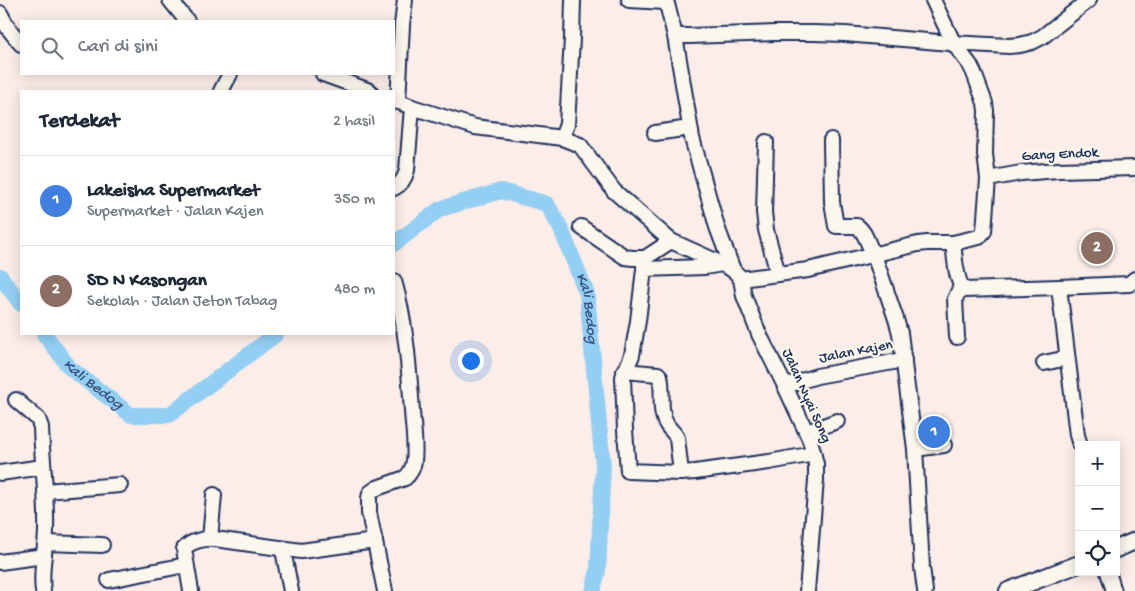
<!DOCTYPE html>
<html lang="id">
<head>
<meta charset="utf-8">
<style>
  body { margin:0; font-family:"Gochi Hand",sans-serif; background:#f6f6f7; color:#1f2937 }
  .controls { position:absolute; right:15px; bottom:15px; display:grid; overflow:hidden; border-radius:0px; box-shadow:0 2px 12px #0003 }
  .controls button { width:45px; height:45px; display:grid; place-items:center; padding:0; border:0; border-bottom:1px solid #e0e1e3; background:#fff; color:#1f2937; font:25px sans-serif }
  .you { position:absolute; left:470px; top:360px; width:18px; height:18px; margin:-12px; border:4px solid #fff; border-radius:50%; background:#1a73e8; box-shadow:0 0 0 8px #1a73e833 }
  .badge { display:grid; place-items:center; width:32px; height:32px; border-radius:50%; background:#d93025; color:#fff; font-size:16px; font-weight:700 }
  .pin { position:absolute; translate:-50% -50%; border:2px solid #fff; box-shadow:0 1px 5px #0006 }
  .list { margin:0; padding:0; list-style:none }
  h2 { display:flex; justify-content:space-between; align-items:center; height:65px; margin:0; padding:0 20px; font-size:21px }
  h2 small { font-size:16px; font-weight:400; color:#747a83 }
  .list li { display:grid; grid-template-columns:32px 1fr auto; gap:15px; align-items:center; box-sizing:border-box; height:90px; padding:0 20px; border-top:1px solid #e0e1e3 }
  .list b { display:block; font-size:19px; white-space:nowrap }
  .list p { margin:0; font-size:16px; white-space:nowrap; color:#747a83 }
  .list em { font-size:16px; font-style:normal; color:#747a83 }
  .icon { flex:none; width:28px; height:28px; fill:none; stroke:currentColor; stroke-width:2; stroke-linecap:round; stroke-linejoin:round }
  .map { position:relative; flex:none; width:1135px; height:591px; overflow:hidden }
  .search { position:absolute; background:#fff; box-shadow:0 2px 12px #0003; left:20px; top:20px; width:375px; height:55px; display:flex; align-items:center; gap:12px; box-sizing:border-box; padding:0 18px; border-radius:0px; color:#747a83; font-size:19px }
  .panel { position:absolute; background:#fff; box-shadow:0 2px 12px #0003; left:20px; top:90px; width:375px; height:245px; border-radius:0px }
  .map>svg:first-child { display:block }
  .lines { fill:none; stroke-linecap:round; stroke-linejoin:round }
  .river { stroke:#93cff3; stroke-width:16 }
  .minor-casing { stroke:#1b2f5e; stroke-width:18 }
  .major-casing { stroke:#1b2f5e; stroke-width:20 }
  .minor { stroke:#fbf7ec; stroke-width:14 }
  .major { stroke:#fbf7ec; stroke-width:16 }
  .labels { text-anchor:middle; dominant-baseline:central; stroke-width:4.5; stroke-linejoin:round; paint-order:stroke }
  .street-label { font-size:15px; fill:#1b2f5e; stroke:#fbf7ec }
  .water-label { font-size:16px; font-style:italic; fill:#395783; stroke:#fbf7ec }
</style>
</head>
<body>
<div class="map">
<svg width="1135" height="591" viewBox="0 0 1135 591">
  <rect width="100%" height="100%" fill="#fcede8"/>
  <filter id="ink" filterUnits="userSpaceOnUse"><feTurbulence type="fractalNoise" baseFrequency=".02" numOctaves="2"/><feDisplacementMap in="SourceGraphic" scale="10" xChannelSelector="R" yChannelSelector="G"/><feConvolveMatrix kernelMatrix="1 2 1 2 8 2 1 2 1" color-interpolation-filters="sRGB"/></filter>
  <g filter="url(#ink)">
    <g class="lines">
      <g class="river">
        <path id="s1" d="M394 244 440 209 501 191 547 204 561 229 587 294 603 467 598 570 593 591"/>
        <polyline points="0,276 21,304"/>
        <path id="s2" d="M44 334 70 368 131 415H169L276 334"/>
      </g>
      <defs>
        <g id="minor">
          <polyline points="170,0 187,21"/>
          <polyline points="629,0 666,2"/>
          <polyline points="666,0 675,36 692,138 717,227 733,270"/>
          <polyline points="933,0 954,44 970,65 974,73 985,103 986,111 985,154 988,179 984,231 979,237 953,243"/>
          <polyline points="0,13 8,28 21,44"/>
          <polyline points="675,36 689,36 775,33 814,33 845,34 950,43 1009,46 1020,45 1032,42 1042,37 1089,0"/>
          <polyline points="323,74 370,91"/>
          <polyline points="221,91 230,74"/>
          <polyline points="394,100 412,107 475,127 562,138 580,145 614,191 671,241 722,264 733,270 738,275 741,279 744,296 759,334 785,386 810,440 816,464 816,480 807,591"/>
          <polyline points="398,102 402,25 405,0"/>
          <polyline points="655,133 690,128"/>
          <polyline points="562,138 567,124 572,39 573,0"/>
          <path d="M831 140 832 202 836 226H857C866 232 868 246 874 255L896 319 900 333 915 449 922 567 925 591"/>
          <polyline points="766,142 764,212 766,230 778,274"/>
          <polyline points="988,179 1021,173 1058,170 1135,168"/>
          <path d="M394 188C402 184 405 178 407 170L412 107"/>
          <polyline points="581,227 625,257 633,258 645,258"/>
          <polyline points="722,264 705,267 644,269 638,321 632,355 623,377 625,430 628,471 681,473 695,472 769,462 814,454"/>
          <polyline points="644,266 645,258 671,241"/>
          <path d="M741 279 808 270 918 244 927 243H953C955 255 955 282 965 290L1059 287 1129 284 1135 279"/>
          <polyline points="1059,287 1077,435 1080,445"/>
          <polyline points="957,337 955,299 961,286"/>
          <polyline points="1044,363 1067,358"/>
          <path d="M624 371 658 374 660 376C664 392 658 411 667 425 670 430 675 433 677 438L681 473"/>
          <polyline points="785,386 817,376 904,360"/>
          <path d="M16 400 38 419 41 427C42 461 47 495 46 529 46 549 40 570 43 591"/>
          <polyline points="807,432 837,421"/>
          <polyline points="915,449 944,445"/>
          <polyline points="0,473 43,467"/>
          <polyline points="45,491 120,485"/>
          <polyline points="210,539 214,495"/>
          <polyline points="46,543 102,545"/>
          <polyline points="283,550 291,591"/>
          <polyline points="0,562 44,556"/>
          <polyline points="1108,572 1114,591"/>
          <polyline points="109,580 186,565"/>
          <path d="M191 591 184 549C190 541 205 538 215 539L301 551 375 541"/>
          <path d="M385 591 369 513V498L370 493 377 488 405 478C410 474 413 468 414 461 416 445 413 427 412 411 409 369 406 322 394 281"/>
        </g>
        <g id="major">
          <polyline points="1116,549 1135,541"/>
          <polyline points="1008,591 1079,564"/>
        </g>
      </defs>
      <use href="#minor" class="minor-casing"/>
      <use href="#major" class="major-casing"/>
      <use href="#minor" class="minor"/>
      <use href="#major" class="major"/>
    </g>
  </g>
  <g class="labels">
    <g class="street-label">
      <text transform="translate(1060 155) rotate(-3)">Gang Endok</text>
      <text transform="translate(856 352) rotate(-11)">Jalan Kajen</text>
      <text transform="translate(806 396) rotate(66)">Jalan Nyai Song</text>
    </g>
    <g class="water-label">
      <text stroke="none"><textPath href="#s1" startOffset="282">Kali Bedog</textPath></text>
      <text stroke="none"><textPath href="#s2" startOffset="71">Kali Bedog</textPath></text>
    </g>
  </g>
</svg>
<div class="controls">
<button>+</button>
<button>−</button>
<button><svg class="icon" aria-label="locate" viewBox="0 0 24 24"><circle cx="12" cy="12" r="6"/><path d="M12 2v4M12 18v4M2 12h4M18 12h4"/></svg></button>
</div>
<div class="you"></div>
<div class="pin badge" style="left:934px;top:432px;background:#3f7fe0">1</div>
<div class="pin badge" style="left:1097px;top:248px;background:#8d6e63">2</div>
<div class="search"><svg class="icon" aria-label="search" viewBox="0 0 24 24"><circle cx="10" cy="10" r="6"/><path d="M15 15l6 6"/></svg>Cari di sini</div>
<section class="panel">
<h2>Terdekat<small>2 hasil</small></h2>
<ul class="list">
<li><span class="badge" style="background:#3f7fe0">1</span><div><b>Lakeisha Supermarket</b><p>Supermarket · Jalan Kajen</p></div><em>350 m</em></li>
<li><span class="badge" style="background:#8d6e63">2</span><div><b>SD N Kasongan</b><p>Sekolah · Jalan Jeton Tabag</p></div><em>480 m</em></li>
</ul>
</section>
</div>
</body>
</html>
